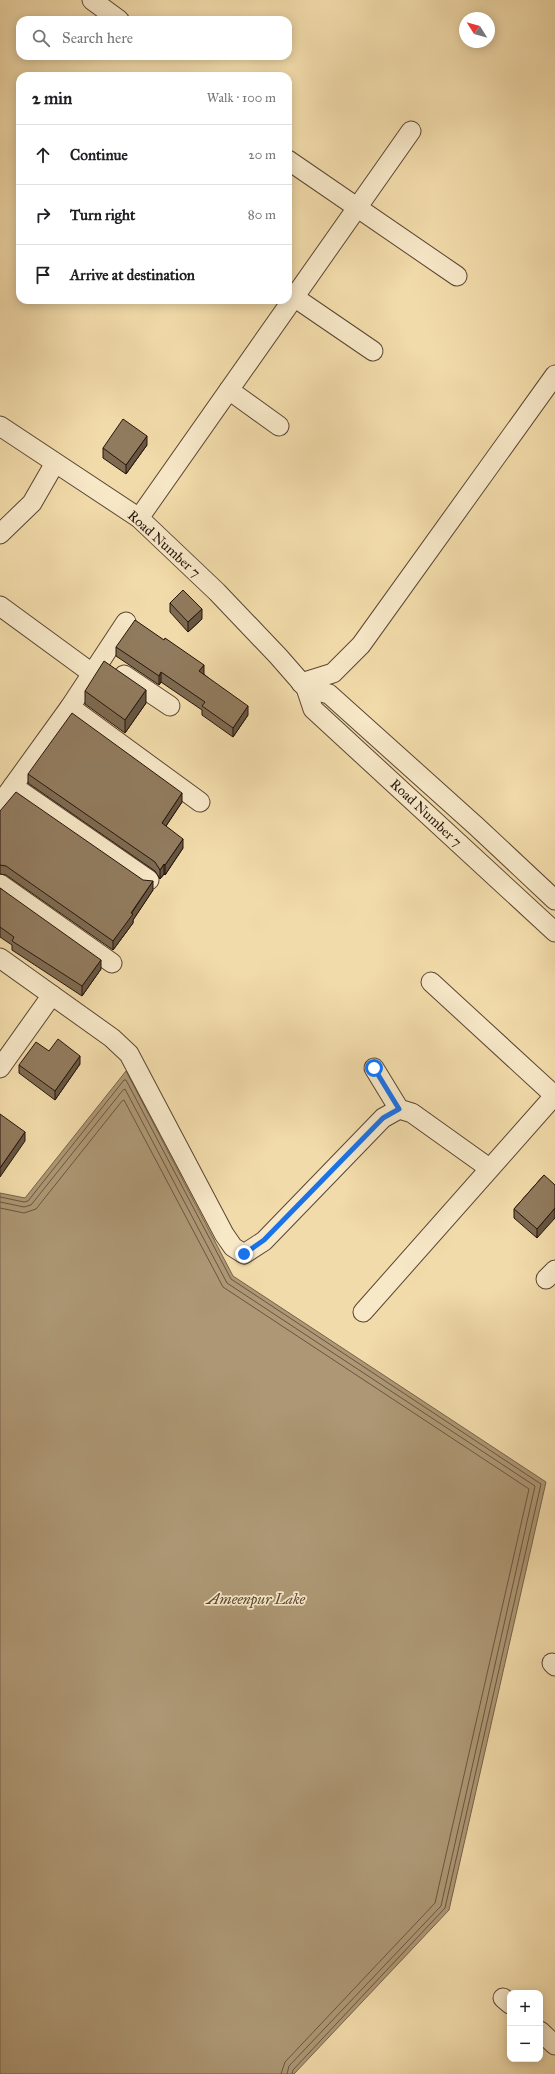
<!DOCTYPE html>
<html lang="en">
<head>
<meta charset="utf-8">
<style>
  body { margin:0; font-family:"IM FELL Great Primer",serif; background:#f6f6f6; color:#202124 }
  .controls { position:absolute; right:12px; bottom:12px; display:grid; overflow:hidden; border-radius:8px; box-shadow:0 2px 10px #0003 }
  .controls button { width:36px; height:36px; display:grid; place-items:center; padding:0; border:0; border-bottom:1px solid #e0e0e0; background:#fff; color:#202124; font:20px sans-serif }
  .compass { position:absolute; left:459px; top:12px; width:36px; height:36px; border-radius:50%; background:#fff; box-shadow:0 2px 10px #0003; rotate:307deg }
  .stop { position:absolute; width:12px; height:12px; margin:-9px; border:3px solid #1a73e8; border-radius:50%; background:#fff }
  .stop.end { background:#1a73e8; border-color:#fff; box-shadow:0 1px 4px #0008 }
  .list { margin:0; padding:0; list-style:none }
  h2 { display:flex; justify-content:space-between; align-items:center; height:52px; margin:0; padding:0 16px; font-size:17px }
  h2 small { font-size:13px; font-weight:400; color:#757577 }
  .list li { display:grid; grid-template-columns:26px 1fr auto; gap:12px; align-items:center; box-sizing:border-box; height:60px; padding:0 16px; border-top:1px solid #e0e0e0 }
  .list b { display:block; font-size:15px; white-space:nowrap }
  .list em { font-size:13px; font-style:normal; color:#757577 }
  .icon { flex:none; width:22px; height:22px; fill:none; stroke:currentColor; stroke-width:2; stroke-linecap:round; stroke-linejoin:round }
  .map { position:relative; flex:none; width:555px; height:2074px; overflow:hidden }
  .search { position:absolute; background:#fff; box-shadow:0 2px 10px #0003; left:16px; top:16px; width:276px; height:44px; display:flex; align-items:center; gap:10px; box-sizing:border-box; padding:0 14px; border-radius:12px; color:#757577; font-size:15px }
  .panel { position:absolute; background:#fff; box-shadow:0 2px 10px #0003; left:16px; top:72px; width:276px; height:232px; border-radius:12px }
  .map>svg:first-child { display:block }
  .water { fill:#ad9774; stroke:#77624a }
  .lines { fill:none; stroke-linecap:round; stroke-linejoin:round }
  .shore { stroke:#6a5540; stroke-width:1 }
  .minor-casing { stroke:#5a4533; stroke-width:21 }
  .minor { stroke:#f7e8c8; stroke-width:19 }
  .wall { fill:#7d6a51; stroke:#27130b }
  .shaded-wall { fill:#665642; stroke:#27130b }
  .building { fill:#917b5e; stroke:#27130b }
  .route { stroke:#1a73e8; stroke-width:5 }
  .labels { text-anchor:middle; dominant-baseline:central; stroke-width:3.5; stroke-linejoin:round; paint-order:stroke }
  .street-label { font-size:14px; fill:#27130b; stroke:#f7e8c8 }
  .water-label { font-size:15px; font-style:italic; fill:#5d4835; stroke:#f7e8c8 }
</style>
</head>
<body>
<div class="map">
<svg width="555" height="2074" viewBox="0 0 555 2074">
  <rect width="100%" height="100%" fill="#f2dbaa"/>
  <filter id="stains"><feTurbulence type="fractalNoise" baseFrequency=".005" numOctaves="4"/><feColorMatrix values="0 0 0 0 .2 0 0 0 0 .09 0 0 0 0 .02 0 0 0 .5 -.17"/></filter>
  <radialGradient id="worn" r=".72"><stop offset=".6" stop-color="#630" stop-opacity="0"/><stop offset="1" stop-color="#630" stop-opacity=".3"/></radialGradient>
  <polygon class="water" points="126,1071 233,1276 546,1482 449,1910 294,2074 0,2074 0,1193 25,1198"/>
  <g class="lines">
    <g class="shore">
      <polyline points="0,1197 24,1202 28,1201 124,1080 126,1080 231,1279 541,1484 445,1908 293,2070 292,2074"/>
      <polyline points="0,1202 24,1207 31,1205 123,1090 125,1089 227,1283 535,1486 441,1906 289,2066 287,2074"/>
      <polyline points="0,1208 24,1213 36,1209 122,1101 124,1100 223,1287 529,1489 435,1903 285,2062 281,2074"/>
    </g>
    <defs>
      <g id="minor">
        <polyline points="92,0 119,20"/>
        <polyline points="288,160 457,276"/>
        <polyline points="294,297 373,351"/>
        <polyline points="229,390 279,426"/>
        <polyline points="0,426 139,518 217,592 278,656 306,688 313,709 555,932"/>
        <polyline points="139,518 411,131"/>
        <polyline points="0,534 32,503 55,463"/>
        <polyline points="0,606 93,674"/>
        <polyline points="124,675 170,706"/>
        <polyline points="301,683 333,673 361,645 555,375"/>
        <polyline points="306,688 329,694 476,826 555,900"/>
        <polyline points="70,707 200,802"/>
        <polyline points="13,786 149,880"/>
        <polyline points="0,804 70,707 126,622"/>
        <polyline points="0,884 112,963"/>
        <polyline points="0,958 112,1038 129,1054 224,1234 233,1247 244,1254 264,1241 383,1118 399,1109 412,1113 489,1168"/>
        <polyline points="431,982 555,1096"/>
        <polyline points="0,1068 52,995"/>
        <polyline points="374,1068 399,1109"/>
        <polyline points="546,1279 555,1270"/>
        <polyline points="363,1312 555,1095"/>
        <polyline points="552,1663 555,1666"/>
        <polyline points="503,1998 510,2004"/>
        <polyline points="540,2031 555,2045"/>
      </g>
    </defs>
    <use href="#minor" class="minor-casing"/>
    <use href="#minor" class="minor"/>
  </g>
  <g class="wall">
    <polygon points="147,445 126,474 103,458 103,448"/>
    <polygon points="170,603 202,619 188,632 170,612"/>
    <polygon points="116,647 204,674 248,715 233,737 202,715 202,710 161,682 159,685 116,656"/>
    <polygon points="85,691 146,703 125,733 85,704"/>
    <polygon points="28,774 182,802 166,826 183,848 165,875 164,874 160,879 155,871 28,783"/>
    <polygon points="0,811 153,890 133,920 133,923 113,950 6,875 0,874"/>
    <polygon points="0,888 101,969 82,996 12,950 12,945 0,937"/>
    <polygon points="49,1051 80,1064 55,1100 19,1073 19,1065"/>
    <polygon points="544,1175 537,1238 514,1218 514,1209"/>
  </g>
  <g class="shaded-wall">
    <polygon points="147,436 147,445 126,474 126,465"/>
    <polygon points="202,609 202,619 188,632 188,622"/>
    <polygon points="204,665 204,674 199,680 199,671"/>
    <polygon points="161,672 161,682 159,685 159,676"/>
    <polygon points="146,690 146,703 125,733 125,720"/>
    <polygon points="248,706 248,715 233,737 233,728"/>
    <polygon points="182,793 182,802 162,832 162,823"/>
    <polygon points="183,839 183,848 165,875 165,865"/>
    <polygon points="164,864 164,874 160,879 160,870"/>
    <polygon points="153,881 153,890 133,920 133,923 113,950 113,941"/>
    <polygon points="101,960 101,969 82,996 82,986"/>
    <polygon points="80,1056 80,1064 55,1100 55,1091"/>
    <polygon points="25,1132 25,1141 0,1177 0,1168"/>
    <polygon points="555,1208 555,1218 537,1238 537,1229"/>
  </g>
  <g class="building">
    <polygon points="123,419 147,436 126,465 103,448"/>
    <polygon points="183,590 202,609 188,622 170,603"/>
    <polygon points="135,620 164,640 165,638 204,665 199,671 248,706 233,728 202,706 205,702 161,672 159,676 116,647"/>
    <polygon points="104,661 146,690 125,720 85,691"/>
    <polygon points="72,713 182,793 162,823 183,839 165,865 164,864 160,870 155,862 28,774"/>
    <polygon points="16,792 143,880 153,881 131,913 133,914 113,941 6,866 0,865 0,811"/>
    <polygon points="0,888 101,960 82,986 12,941 14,937 0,927"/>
    <polygon points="58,1039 80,1056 55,1091 19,1065 36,1042 49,1051"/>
    <polygon points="0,1114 25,1132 0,1168"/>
    <polygon points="544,1175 555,1185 555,1208 537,1229 514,1209"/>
  </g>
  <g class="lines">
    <polyline class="route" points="244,1254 264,1240 383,1118 399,1109 374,1068"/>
  </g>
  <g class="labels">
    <g class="street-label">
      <text transform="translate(164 544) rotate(42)">Road Number 7</text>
      <text transform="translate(426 813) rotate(43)">Road Number 7</text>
    </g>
    <g class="water-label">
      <text x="256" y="1599">Ameenpur Lake</text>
    </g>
  </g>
  <rect width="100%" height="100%" filter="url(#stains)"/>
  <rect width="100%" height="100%" fill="url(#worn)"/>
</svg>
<div class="controls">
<button>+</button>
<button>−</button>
</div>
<svg class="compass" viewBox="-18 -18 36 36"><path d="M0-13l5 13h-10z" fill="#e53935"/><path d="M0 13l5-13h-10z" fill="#757577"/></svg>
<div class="stop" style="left:374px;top:1068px"></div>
<div class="stop end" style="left:244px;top:1254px"></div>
<div class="search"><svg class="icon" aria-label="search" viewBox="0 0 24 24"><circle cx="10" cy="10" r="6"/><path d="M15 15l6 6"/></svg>Search here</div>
<section class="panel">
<h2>2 min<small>Walk · 100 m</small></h2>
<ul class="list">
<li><svg class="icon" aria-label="ahead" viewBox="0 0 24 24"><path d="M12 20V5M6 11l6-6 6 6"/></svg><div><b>Continue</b></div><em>20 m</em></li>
<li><svg class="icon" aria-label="right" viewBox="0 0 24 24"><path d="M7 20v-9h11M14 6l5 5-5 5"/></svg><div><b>Turn right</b></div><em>80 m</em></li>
<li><svg class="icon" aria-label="arrive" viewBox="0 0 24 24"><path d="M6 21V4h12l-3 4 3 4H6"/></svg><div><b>Arrive at destination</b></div></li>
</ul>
</section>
</div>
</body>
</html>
